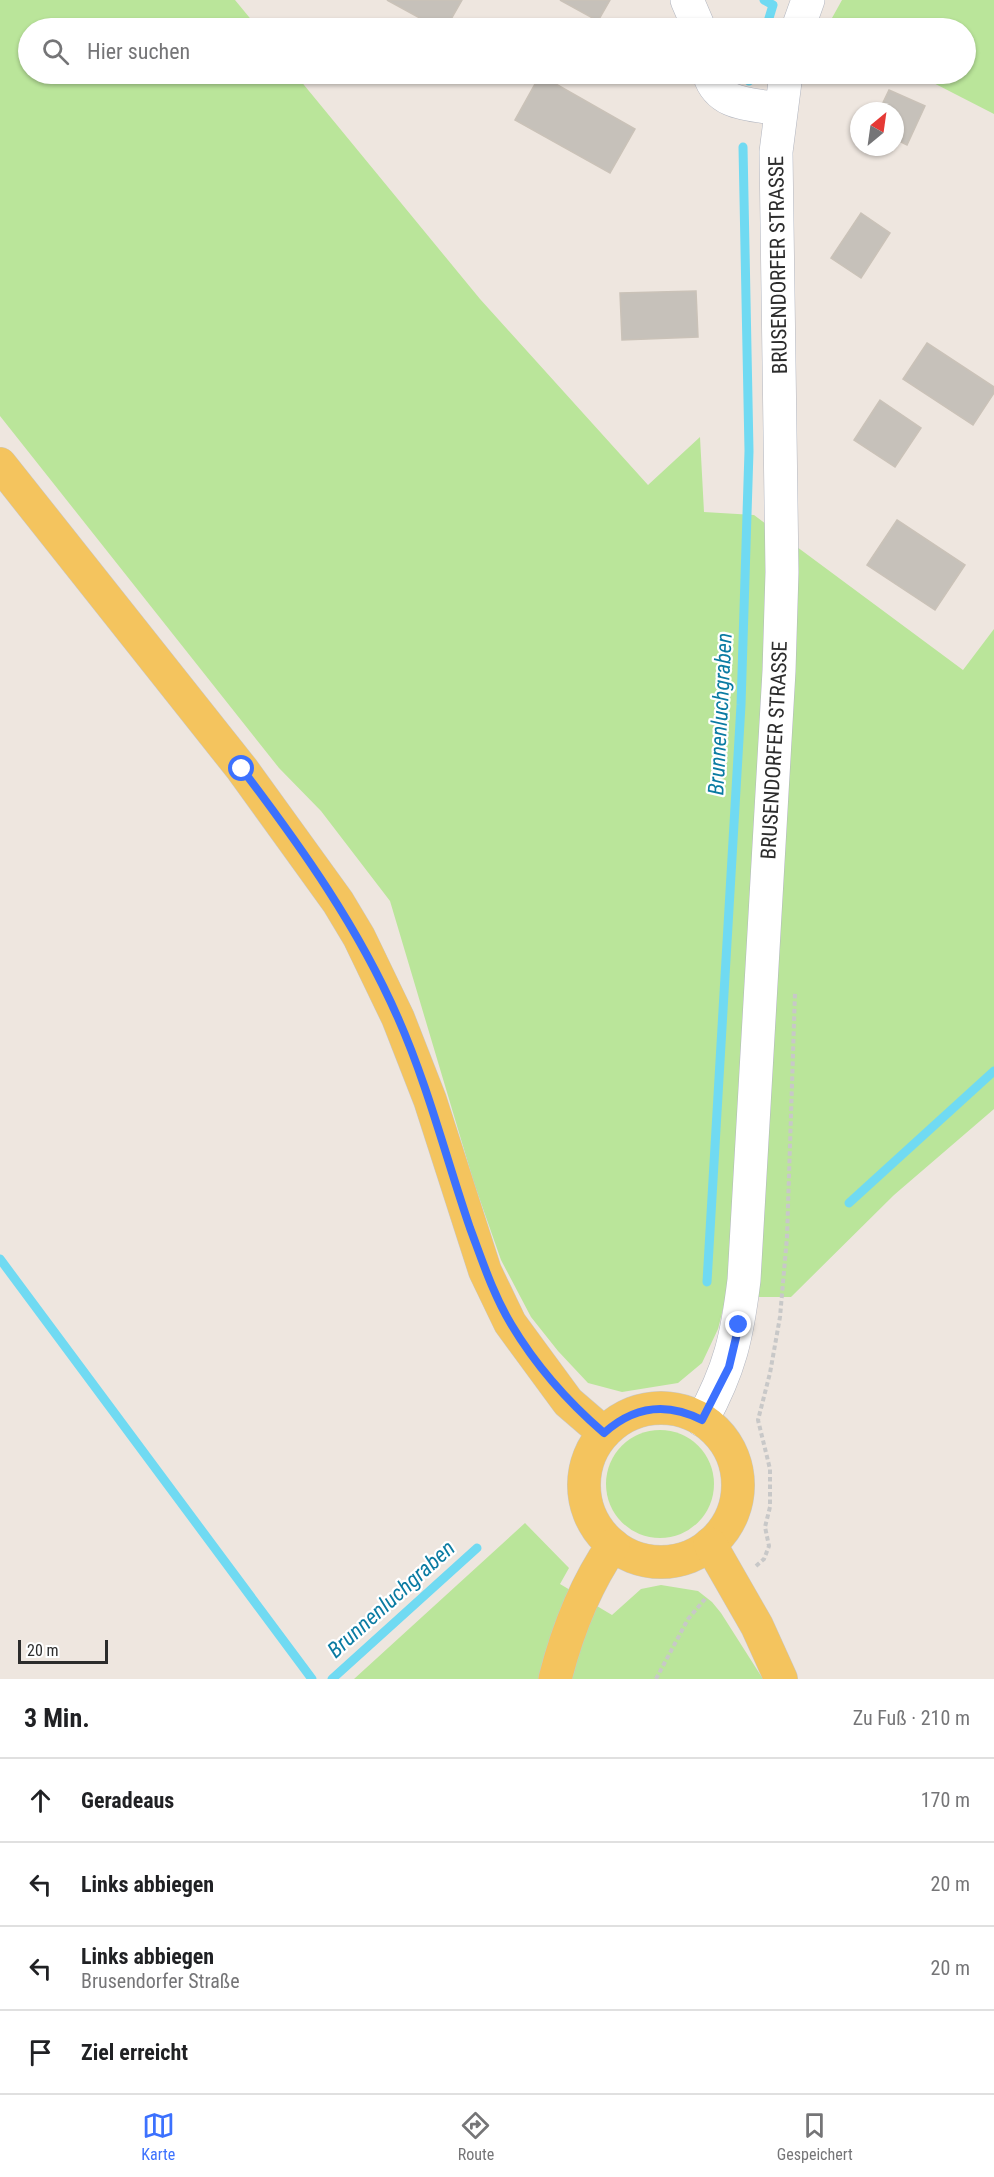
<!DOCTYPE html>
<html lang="de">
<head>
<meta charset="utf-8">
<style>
  body { margin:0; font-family:"Roboto Condensed",sans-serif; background:#f2f2f2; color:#202124 }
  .compass { position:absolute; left:850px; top:102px; width:54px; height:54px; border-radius:50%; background:#fff; box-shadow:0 2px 4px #0004; rotate:29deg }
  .scale { position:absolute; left:18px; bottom:15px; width:90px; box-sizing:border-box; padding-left:6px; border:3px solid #2c2c2c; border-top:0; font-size:16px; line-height:21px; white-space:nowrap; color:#2c2c2c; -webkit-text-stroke:4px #fff; paint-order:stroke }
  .stop { position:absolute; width:18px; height:18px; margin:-14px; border:4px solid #3c71fe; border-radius:50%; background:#fff }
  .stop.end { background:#3c71fe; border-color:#fff; box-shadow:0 2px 6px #0008 }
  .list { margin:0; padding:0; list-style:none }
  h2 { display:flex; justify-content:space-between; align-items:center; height:78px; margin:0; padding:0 24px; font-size:26px }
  h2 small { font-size:20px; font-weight:400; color:#757577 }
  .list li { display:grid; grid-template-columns:39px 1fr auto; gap:18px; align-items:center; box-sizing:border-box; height:84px; padding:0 24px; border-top:2px solid #e0e0e0 }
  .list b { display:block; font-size:22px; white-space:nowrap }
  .list p { margin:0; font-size:20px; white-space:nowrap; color:#757577 }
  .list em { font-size:20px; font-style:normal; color:#757577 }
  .icon { flex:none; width:33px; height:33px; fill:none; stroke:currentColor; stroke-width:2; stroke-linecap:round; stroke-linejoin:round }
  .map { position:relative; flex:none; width:994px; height:1679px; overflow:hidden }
  .search { position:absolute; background:#fff; box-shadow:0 2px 4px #0004; left:18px; right:18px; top:18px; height:66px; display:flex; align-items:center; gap:15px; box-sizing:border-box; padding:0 21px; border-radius:33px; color:#757577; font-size:22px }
  .sheet { height:414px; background:#fff }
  nav { display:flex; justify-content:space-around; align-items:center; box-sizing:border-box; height:84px; border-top:2px solid #e0e0e0; background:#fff; font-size:16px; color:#757577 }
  nav a { display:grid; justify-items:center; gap:3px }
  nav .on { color:#3c71fe }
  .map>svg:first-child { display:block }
  .green { fill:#bae59a }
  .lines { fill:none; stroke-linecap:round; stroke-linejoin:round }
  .stream { stroke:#70daf2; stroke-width:9 }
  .building { fill:#c6c1ba; stroke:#cac2b8; stroke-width:1.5 }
  .minor-casing { stroke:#b2b6c0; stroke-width:34 }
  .major-casing { stroke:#c8c8c8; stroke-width:34 }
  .path { stroke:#c8c8c8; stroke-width:4; stroke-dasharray:4.5 3; stroke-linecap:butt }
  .minor { stroke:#fff; stroke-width:33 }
  .major { stroke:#f4c45e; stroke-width:33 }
  .route { stroke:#3c71fe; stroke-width:8 }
  .labels { text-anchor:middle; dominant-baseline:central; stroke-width:4.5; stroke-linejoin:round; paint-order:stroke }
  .street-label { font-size:21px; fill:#2c2c2c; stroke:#fff }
  .water-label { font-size:22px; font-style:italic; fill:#0a7ba2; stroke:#fff }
</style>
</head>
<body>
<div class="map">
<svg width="994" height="1679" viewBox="0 0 994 1679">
  <rect width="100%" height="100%" fill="#eee6df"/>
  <g class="green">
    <polygon points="0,0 235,0 258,28 28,28 28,74 295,74 480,299 648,485 700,437 704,512 754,515 963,670 994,629 994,1109 894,1195 791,1297 726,1297 718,1329 702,1363 678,1383 622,1392 588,1383 558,1351 531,1317 501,1260 474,1183 390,901 321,811 279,768 0,416"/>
    <polygon points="842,0 994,0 994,114 916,74 966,74 966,28 829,28 827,27"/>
    <circle cx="660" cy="1484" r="54"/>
    <polygon points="525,1523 569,1568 560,1584 612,1615 641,1589 661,1585 698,1591 712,1602 721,1613 763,1679 354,1679"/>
  </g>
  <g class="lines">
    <g class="stream">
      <polyline points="764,0 773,5 766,28"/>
      <polyline points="749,81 752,74"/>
      <polyline points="849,1203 994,1071"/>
      <polyline points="0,1259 312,1679"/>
      <polyline points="707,1282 741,705 749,451 743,147"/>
      <polyline points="332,1679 477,1548"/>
    </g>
  </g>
  <g class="building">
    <polygon points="387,0 462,0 446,28 438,28"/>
    <polygon points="560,0 610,0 598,21"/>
    <polygon points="540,75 635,129 610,173 515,120"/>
    <polygon points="889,90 925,106 907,145 895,139 895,111 879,111"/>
    <polygon points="861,213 890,233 861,278 831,258"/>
    <polygon points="696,291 698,337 622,340 620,293"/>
    <polygon points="927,343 994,387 994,393 973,425 903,379"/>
    <polygon points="880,400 921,428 895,467 854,440"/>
    <polygon points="897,520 965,565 935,610 867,565"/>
  </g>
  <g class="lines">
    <defs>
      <g id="minor">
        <polyline points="687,0 699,28"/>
        <polyline points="798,28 808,0"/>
        <path d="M709 74C719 106 750 104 780 109"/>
        <path id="s1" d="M702 1420C730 1369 737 1337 744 1280L779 671 782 572 776 152 786 74"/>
      </g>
      <g id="major">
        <polyline points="0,464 242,769 338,902 359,937 398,1018 430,1100 485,1271 510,1323 568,1402 604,1433"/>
        <circle cx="661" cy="1485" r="77"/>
        <polyline points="710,1544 757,1626 781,1679"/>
        <path d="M555 1679C567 1632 585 1585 613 1545"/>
      </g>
    </defs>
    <use href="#minor" class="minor-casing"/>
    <use href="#major" class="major-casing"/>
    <g class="path">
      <polyline points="756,1566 764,1559 769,1546 765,1527 770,1507 770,1469 758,1420 770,1373 780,1317 787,1237 795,992"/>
      <polyline points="656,1679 688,1619 705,1599"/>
    </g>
    <use href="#minor" class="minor"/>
    <use href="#major" class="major"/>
  </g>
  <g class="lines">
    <path class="route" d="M242 769C302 848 358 927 398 1018 428 1086 446 1158 470 1228 482 1260 493 1294 511 1324 536 1366 567 1401 604 1433 634 1406 667 1402 702 1420L729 1367 739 1325"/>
  </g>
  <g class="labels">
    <g class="street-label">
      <text transform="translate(778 265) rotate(-91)">BRUSENDORFER STRASSE</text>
      <text stroke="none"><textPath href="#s1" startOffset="678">BRUSENDORFER STRASSE</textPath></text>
    </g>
    <g class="water-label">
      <text transform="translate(720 714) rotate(-87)">Brunnenluchgraben</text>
      <text transform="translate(391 1599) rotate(-42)">Brunnenluchgraben</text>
    </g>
  </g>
</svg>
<svg class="compass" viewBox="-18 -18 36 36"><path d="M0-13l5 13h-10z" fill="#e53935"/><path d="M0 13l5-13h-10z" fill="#757577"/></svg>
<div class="scale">20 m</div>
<div class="stop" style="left:242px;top:769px"></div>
<div class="stop end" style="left:739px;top:1325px"></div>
<div class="search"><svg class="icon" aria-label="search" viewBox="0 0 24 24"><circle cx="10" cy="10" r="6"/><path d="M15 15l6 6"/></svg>Hier suchen</div>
</div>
<section class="sheet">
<h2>3 Min.<small>Zu Fuß · 210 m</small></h2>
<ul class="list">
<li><svg class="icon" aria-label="ahead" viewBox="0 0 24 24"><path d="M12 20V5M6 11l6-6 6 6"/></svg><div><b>Geradeaus</b></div><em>170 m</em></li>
<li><svg class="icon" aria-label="left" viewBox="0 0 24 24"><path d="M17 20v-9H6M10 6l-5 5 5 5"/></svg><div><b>Links abbiegen</b></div><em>20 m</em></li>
<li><svg class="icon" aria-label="left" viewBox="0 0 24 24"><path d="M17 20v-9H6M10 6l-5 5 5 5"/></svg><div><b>Links abbiegen</b><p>Brusendorfer Straße</p></div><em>20 m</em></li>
<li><svg class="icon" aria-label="arrive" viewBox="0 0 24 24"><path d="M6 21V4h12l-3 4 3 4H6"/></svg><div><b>Ziel erreicht</b></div></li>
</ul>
</section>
<nav>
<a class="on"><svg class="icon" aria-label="map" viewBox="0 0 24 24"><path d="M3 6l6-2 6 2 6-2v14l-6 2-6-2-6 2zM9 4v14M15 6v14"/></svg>Karte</a>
<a><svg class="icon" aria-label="directions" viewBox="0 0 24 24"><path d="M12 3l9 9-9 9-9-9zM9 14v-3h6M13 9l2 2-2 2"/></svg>Route</a>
<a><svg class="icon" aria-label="saved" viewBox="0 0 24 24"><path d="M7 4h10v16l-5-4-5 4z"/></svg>Gespeichert</a>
</nav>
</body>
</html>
